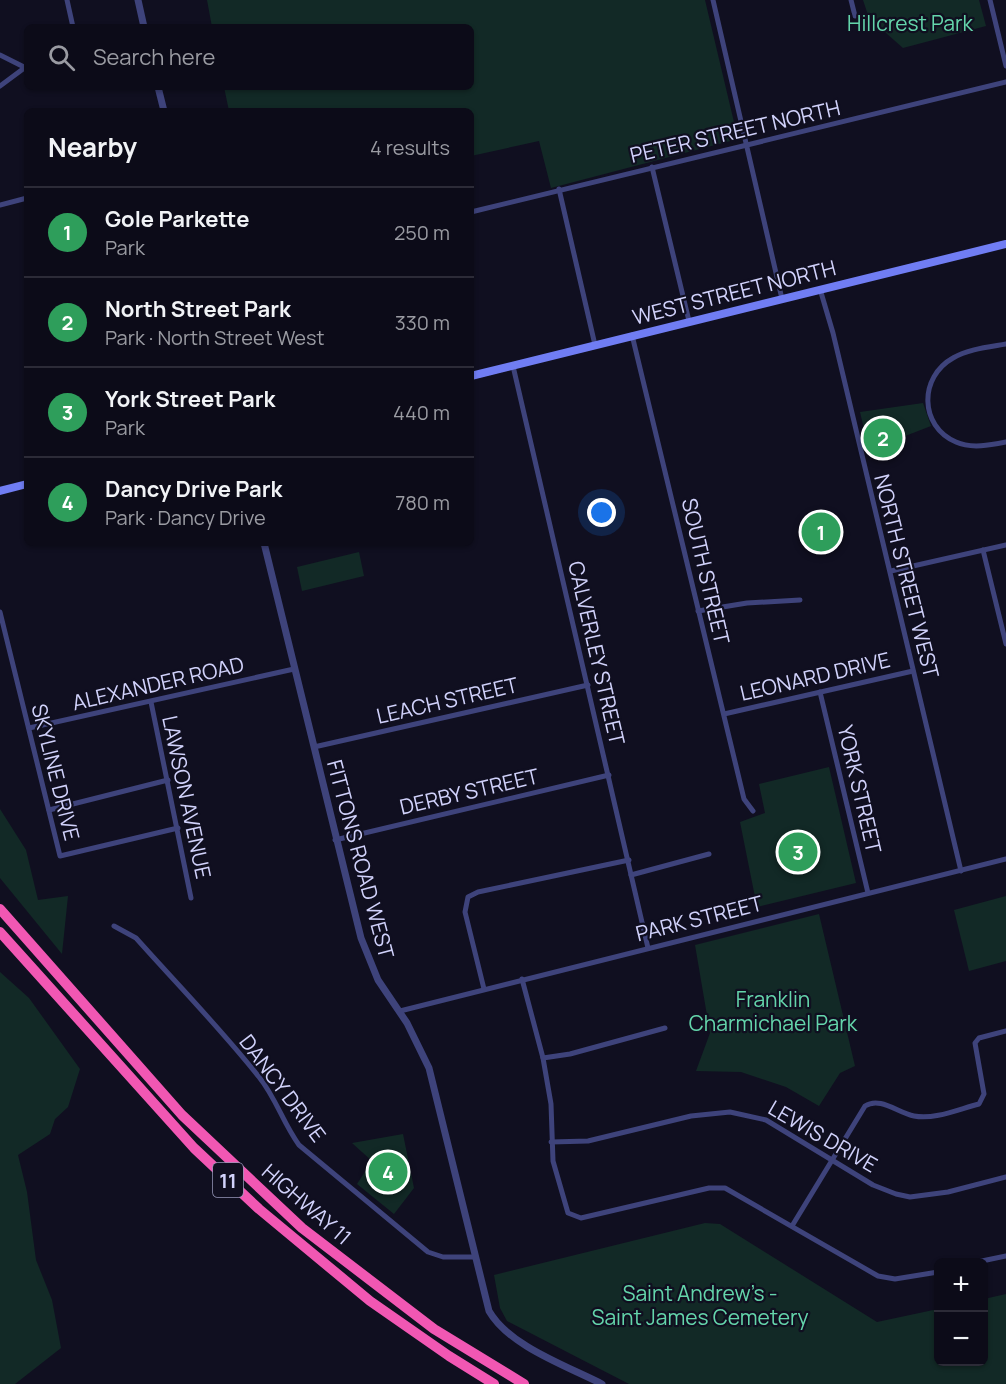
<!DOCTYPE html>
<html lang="en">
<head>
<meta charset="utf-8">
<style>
  body { margin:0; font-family:Manrope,sans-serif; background:#1a1925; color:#f1f3f6 }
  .controls { position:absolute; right:18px; bottom:18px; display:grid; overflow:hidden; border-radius:9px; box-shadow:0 2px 4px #0004 }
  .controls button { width:54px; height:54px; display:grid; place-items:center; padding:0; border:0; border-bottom:2px solid #2c2b37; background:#0c0b18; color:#f1f3f6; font:30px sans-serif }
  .you { position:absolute; left:602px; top:513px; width:21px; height:21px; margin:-15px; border:4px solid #fff; border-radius:50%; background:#1a73e8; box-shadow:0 0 0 9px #1a73e833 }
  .badge { display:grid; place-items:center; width:39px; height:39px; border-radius:50%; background:#13e5e0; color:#fff; font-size:20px; font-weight:700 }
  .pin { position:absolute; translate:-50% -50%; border:3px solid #fff; box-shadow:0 2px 6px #0006 }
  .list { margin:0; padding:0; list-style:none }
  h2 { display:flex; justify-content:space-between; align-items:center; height:78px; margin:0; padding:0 24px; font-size:26px }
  h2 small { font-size:20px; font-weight:400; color:#9a9ba2 }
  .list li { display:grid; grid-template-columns:39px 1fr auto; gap:18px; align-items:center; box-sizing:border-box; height:90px; padding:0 24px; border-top:2px solid #2c2b37 }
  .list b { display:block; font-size:22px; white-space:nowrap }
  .list p { margin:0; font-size:20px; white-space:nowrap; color:#9a9ba2 }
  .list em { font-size:20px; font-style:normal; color:#9a9ba2 }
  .icon { flex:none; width:33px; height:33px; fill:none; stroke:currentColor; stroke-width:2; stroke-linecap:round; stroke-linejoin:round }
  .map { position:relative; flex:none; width:1006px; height:1384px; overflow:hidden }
  .search { position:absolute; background:#0c0b18; box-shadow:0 2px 4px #0004; left:24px; top:24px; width:450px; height:66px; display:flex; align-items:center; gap:15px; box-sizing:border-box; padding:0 21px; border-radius:9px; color:#9a9ba2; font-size:22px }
  .panel { position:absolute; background:#0c0b18; box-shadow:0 2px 4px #0004; left:24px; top:108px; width:450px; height:438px; border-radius:9px }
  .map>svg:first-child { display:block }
  .green { fill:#122926 }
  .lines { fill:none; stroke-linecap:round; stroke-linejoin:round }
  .minor { stroke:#3e437b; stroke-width:5 }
  .tertiary { stroke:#3e437b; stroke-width:7 }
  .secondary { stroke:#707df3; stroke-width:8 }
  .motorway { stroke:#f157b3; stroke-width:10 }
  .labels { text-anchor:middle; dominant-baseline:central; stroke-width:4.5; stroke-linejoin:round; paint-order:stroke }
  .shield { fill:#100f20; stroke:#9798b9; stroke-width:1.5 }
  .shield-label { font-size:20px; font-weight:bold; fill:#d1d2fb }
  .park-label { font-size:21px; fill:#64d5ab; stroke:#100f20 }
  .street-label { font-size:21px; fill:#d1d2fb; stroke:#100f20 }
</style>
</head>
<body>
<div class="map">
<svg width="1006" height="1384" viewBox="0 0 1006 1384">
  <rect width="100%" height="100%" fill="#100f20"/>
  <g class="green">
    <polygon points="207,0 705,0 738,139 551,188 539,141 471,156 471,111 229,111 224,87 471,87 471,27 212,27"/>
    <polygon points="863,0 979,0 986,26 903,48 869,18"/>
    <polygon points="923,403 931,426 869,450 860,412"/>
    <polygon points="828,521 831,540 815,544 810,525"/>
    <polygon points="359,552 364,576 302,591 297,567"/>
    <polygon points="829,767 856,883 757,907 740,822 765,813 759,784"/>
    <polygon points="0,809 26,850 38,900 68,896 62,954 0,878"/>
    <polygon points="1006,896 1006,961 969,971 954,910"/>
    <polygon points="819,914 855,1066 840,1073 819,1106 786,1087 741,1072 696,1071 710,1033 695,945"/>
    <polygon points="0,972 29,998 80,1069 68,1107 55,1119 50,1134 18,1155 27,1192 36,1260 52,1300 61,1348 15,1384 0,1384"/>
    <polygon points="403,1134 414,1188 394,1214 357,1184 372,1161 352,1143"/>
    <polygon points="705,1223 720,1224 877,1322 938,1309 938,1362 984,1362 984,1299 1006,1294 1006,1384 629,1384 507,1321 500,1308 494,1275"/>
  </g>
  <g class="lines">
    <g class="minor">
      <polyline points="67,0 73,27"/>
      <polyline points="713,0 782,299"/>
      <polyline points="851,0 855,16"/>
      <polyline points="990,0 1006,66"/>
      <polyline points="0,55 24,67"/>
      <polyline points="0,86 27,66"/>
      <polyline points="652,167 689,321"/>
      <polyline points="559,189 595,345"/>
      <polyline points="0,205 27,198"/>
      <polyline points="471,212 1006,82"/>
      <polyline points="820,289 833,333 961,871"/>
      <polyline points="632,335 744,799 753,811"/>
      <path d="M1006 344C989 347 968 349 953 358 919 377 919 426 956 442 971 449 991 445 1006 442"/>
      <polyline points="513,366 648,948"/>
      <polyline points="983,550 1006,644"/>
      <polyline points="891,571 1006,545"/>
      <polyline points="698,611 747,603 800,600"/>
      <polyline points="0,612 60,856 178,828"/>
      <polyline points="820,692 868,893"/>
      <polyline points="151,702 191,898"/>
      <polyline points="724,714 913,671"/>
      <polyline points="29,728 294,669"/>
      <polyline points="314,747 588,685"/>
      <polyline points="49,810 168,780"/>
      <polyline points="335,840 609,775"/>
      <polyline points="631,875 709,854"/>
      <path d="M114 926 136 938C177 984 221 1029 259 1077 276 1098 283 1123 299 1145L428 1252 443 1257H474"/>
      <polyline points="522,979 543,1058 551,1104 553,1161 568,1213 581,1218 709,1188 725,1188 878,1276 895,1279 938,1272"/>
      <polyline points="484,989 465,912 468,897 478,892 629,860"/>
      <polyline points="400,1011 1006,859"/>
      <polyline points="543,1058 570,1054 665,1028"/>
      <polyline points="551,1142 588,1141 691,1116 730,1112 766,1120 873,1185 896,1194 910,1197 948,1192 1006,1177"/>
      <path d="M792 1226 865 1106C880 1096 898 1113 914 1116 935 1120 959 1109 979 1104L984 1094 975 1043 979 1038 1006 1031"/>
      <polyline points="977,1262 1006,1256"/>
    </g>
    <g class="tertiary">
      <polyline points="138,0 144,27"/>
      <polyline points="158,87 164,111"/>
      <path d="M264 543 361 938 378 980 407 1023 429 1068 489 1311C509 1346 567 1366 602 1384"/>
    </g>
    <g class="secondary">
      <polyline points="471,376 1006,244"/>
      <polyline points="0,491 27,484"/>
    </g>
    <g class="motorway">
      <polyline points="0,909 182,1115 302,1228 434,1329 524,1384"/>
      <polyline points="0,932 194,1148 259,1209 370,1301 449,1356 494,1384"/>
    </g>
  </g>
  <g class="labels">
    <rect class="shield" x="213" y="1163" width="30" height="34" rx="4.5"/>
    <g class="shield-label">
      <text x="228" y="1180">11</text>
    </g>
    <g class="park-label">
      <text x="910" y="23">Hillcrest Park</text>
      <text x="773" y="999">Franklin<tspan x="773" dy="24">Charmichael Park</tspan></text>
      <text x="700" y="1293">Saint Andrew's -<tspan x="700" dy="24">Saint James Cemetery</tspan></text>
    </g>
    <g class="street-label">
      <text transform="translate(735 131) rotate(-13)">PETER STREET NORTH</text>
      <text transform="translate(734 292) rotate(-14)">WEST STREET NORTH</text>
      <text transform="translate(706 571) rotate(77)">SOUTH STREET</text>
      <text transform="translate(907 576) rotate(76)">NORTH STREET WEST</text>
      <text transform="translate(597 653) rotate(77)">CALVERLEY STREET</text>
      <text transform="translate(815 676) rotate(-13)">LEONARD DRIVE</text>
      <text transform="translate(158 683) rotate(-13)">ALEXANDER ROAD</text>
      <text transform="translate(447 700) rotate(-13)">LEACH STREET</text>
      <text transform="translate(56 772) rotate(76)">SKYLINE DRIVE</text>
      <text transform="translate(860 789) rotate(77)">YORK STREET</text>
      <text transform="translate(469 791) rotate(-13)">DERBY STREET</text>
      <text transform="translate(187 797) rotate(78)">LAWSON AVENUE</text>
      <text transform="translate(361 859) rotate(75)">FITTONS ROAD WEST</text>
      <text transform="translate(699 918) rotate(-14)">PARK STREET</text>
      <text transform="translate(283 1088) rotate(53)">DANCY DRIVE</text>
      <text transform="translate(823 1136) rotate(30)">LEWIS DRIVE</text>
      <text transform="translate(307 1204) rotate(41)">HIGHWAY 11</text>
    </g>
  </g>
</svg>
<div class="controls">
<button>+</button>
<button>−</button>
</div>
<div class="you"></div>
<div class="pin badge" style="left:821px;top:532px;background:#2e9e5b">1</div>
<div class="pin badge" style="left:883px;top:438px;background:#2e9e5b">2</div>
<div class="pin badge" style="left:798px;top:852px;background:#2e9e5b">3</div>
<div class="pin badge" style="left:388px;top:1172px;background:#2e9e5b">4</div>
<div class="search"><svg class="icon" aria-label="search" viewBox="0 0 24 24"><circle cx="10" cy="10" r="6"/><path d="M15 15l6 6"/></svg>Search here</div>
<section class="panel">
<h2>Nearby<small>4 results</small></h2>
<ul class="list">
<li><span class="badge" style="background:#2e9e5b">1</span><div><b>Gole Parkette</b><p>Park</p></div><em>250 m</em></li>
<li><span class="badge" style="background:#2e9e5b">2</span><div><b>North Street Park</b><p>Park · North Street West</p></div><em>330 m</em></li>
<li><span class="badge" style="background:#2e9e5b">3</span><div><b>York Street Park</b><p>Park</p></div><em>440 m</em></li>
<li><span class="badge" style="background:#2e9e5b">4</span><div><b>Dancy Drive Park</b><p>Park · Dancy Drive</p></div><em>780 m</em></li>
</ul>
</section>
</div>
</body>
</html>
